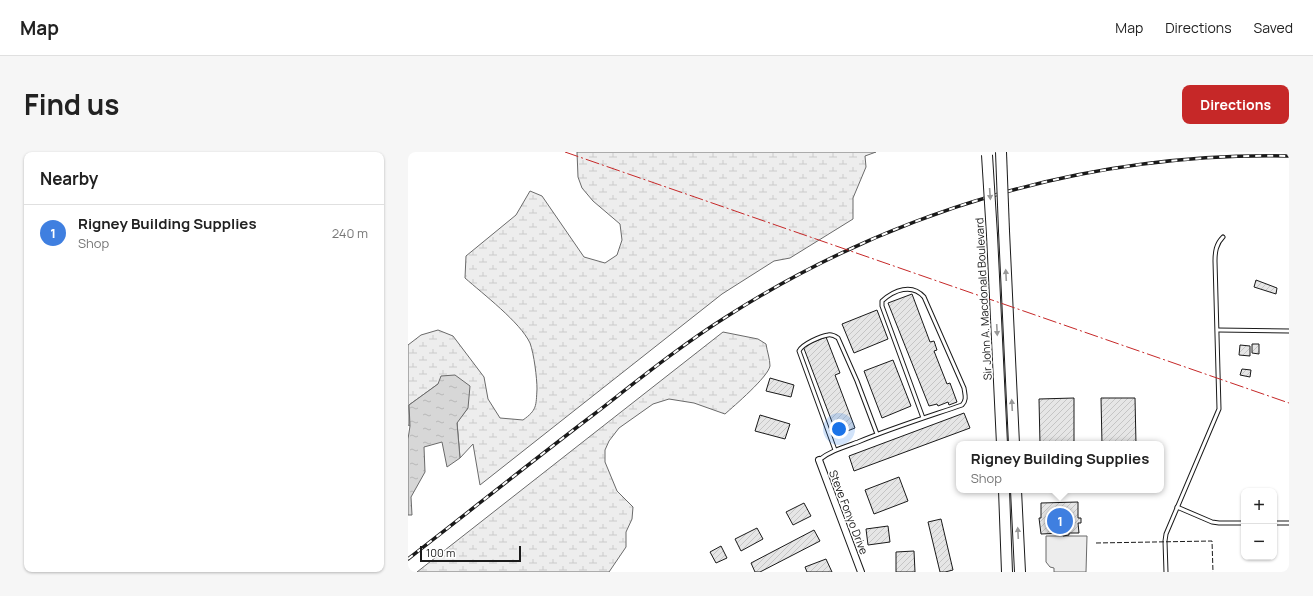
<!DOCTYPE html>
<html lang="en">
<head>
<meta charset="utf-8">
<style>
  body { margin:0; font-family:Manrope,sans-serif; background:#f6f6f6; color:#222 }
  .controls { position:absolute; right:12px; bottom:12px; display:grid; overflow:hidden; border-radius:8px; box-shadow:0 1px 3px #0004 }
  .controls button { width:36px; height:36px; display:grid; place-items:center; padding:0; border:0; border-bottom:1px solid #e0e0e0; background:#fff; color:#222; font:20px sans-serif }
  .scale { position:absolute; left:12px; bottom:10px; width:101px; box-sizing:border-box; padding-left:4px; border:2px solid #1a1a1a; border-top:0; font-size:11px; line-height:14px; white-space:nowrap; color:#1a1a1a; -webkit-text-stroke:3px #fff; paint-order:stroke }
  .you { position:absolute; left:431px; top:277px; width:14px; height:14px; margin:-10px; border:3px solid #fff; border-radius:50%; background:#1a73e8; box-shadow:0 0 0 6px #1a73e833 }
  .badge { display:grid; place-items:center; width:26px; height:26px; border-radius:50%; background:#c62828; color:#fff; font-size:13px; font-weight:700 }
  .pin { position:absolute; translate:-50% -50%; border:2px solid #fff; box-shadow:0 1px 4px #0006 }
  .popup { position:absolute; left:548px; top:289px; width:208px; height:52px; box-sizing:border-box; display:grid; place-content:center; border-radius:8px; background:#fff; filter:drop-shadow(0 1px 3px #0005); font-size:13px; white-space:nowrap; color:#767676 }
  .popup b { font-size:15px; color:#222 }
  .popup::after { content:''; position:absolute; left:50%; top:100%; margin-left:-8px; border:8px solid transparent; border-top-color:#fff }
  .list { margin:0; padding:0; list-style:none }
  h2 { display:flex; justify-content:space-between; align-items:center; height:52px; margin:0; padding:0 16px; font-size:17px }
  h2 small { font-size:13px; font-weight:400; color:#767676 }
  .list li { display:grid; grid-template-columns:26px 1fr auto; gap:12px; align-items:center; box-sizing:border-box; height:56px; padding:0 16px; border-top:1px solid #e0e0e0 }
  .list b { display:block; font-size:15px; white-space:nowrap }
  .list p { margin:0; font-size:13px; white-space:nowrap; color:#767676 }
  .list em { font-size:13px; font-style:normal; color:#767676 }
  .map { position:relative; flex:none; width:881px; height:420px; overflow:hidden; border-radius:8px }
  header { display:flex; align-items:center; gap:24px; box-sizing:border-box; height:56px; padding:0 20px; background:#fff; border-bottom:1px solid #e0e0e0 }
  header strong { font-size:19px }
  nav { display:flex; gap:22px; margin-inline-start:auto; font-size:14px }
  .intro { display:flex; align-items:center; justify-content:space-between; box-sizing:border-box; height:96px; padding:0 24px }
  h1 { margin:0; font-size:28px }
  .button { padding:10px 18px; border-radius:8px; background:#c62828; color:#fff; font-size:14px; font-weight:700 }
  main { display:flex; gap:24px; padding:0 24px }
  aside { flex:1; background:#fff; border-radius:8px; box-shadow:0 1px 3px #0004 }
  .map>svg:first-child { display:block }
  .built { fill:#ededed; stroke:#6a6a6a }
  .wetland { fill:url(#wetland-marsh); stroke:#6a6a6a }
  .water { fill:url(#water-ripples); stroke:#6a6a6a }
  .building { fill:url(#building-hatch); stroke:#1a1a1a }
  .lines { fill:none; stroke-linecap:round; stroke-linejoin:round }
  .service-casing { stroke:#1a1a1a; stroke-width:5 }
  .minor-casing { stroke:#1a1a1a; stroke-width:8 }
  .primary-casing { stroke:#1a1a1a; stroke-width:12 }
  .service { stroke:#fff; stroke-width:3 }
  .minor { stroke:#fff; stroke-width:6 }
  .primary { stroke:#fff; stroke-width:10 }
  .rail-casing { stroke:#1a1a1a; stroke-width:3.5 }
  .rail { stroke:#fff; stroke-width:2; stroke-dasharray:6; stroke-linecap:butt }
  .primary-bridge-casing { stroke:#1a1a1a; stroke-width:12; stroke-linecap:butt }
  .primary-bridge { stroke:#fff; stroke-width:10 }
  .fence { stroke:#1a1a1a; stroke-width:1; stroke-dasharray:5 2; stroke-linecap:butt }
  .power { stroke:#c62828; stroke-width:1; stroke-dasharray:14 3 2 3; stroke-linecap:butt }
  .oneway { fill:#989898 }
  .labels { text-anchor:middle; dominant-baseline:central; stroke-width:3; stroke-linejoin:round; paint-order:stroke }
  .street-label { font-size:11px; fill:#1a1a1a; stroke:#fff }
</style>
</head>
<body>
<header>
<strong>Map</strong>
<nav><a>Map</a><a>Directions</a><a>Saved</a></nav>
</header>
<div class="intro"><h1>Find us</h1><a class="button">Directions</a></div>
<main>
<aside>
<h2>Nearby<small></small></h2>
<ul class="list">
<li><span class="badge" style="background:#3f7fe0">1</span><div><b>Rigney Building Supplies</b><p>Shop</p></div><em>240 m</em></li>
</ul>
</aside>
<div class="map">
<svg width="881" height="420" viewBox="0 0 881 420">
  <defs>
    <pattern id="wetland-marsh" width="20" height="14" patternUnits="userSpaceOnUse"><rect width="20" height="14" fill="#ededed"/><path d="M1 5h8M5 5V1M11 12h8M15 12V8" fill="none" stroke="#cbcbcb"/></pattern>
    <pattern id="water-ripples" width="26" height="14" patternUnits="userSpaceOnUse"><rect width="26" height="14" fill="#d7d7d7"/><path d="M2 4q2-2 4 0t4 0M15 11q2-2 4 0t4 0" fill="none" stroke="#b8b8b8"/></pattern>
    <pattern id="building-hatch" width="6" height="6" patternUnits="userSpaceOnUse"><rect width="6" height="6" fill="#e6e6e6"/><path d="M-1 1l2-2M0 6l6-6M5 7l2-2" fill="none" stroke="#c5c5c5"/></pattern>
  </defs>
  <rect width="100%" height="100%" fill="#fff"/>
  <polygon class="built" points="638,384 679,384 678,420 646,420 646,416 642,415 638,410"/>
  <g class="wetland">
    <path d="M169 0H468L457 4 458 15 445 46V67L382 106 366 109 314 142 72 333 65 292 52 306 49 270 60 256 30 232 1 253 2 274 0 273V193L13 183 30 178 45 184 76 225 80 247 92 266 115 268C129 258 128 254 129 237 129 226 126 202 122 191 112 170 75 142 57 126L58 104 108 63 122 39 134 44 176 105 197 111 209 103 214 88 212 72 185 49 174 36 170 25Z"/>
    <path d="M315 180 350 187 358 192C359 199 362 207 362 214 360 225 326 254 317 262L286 251 261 247 245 252 211 276 201 289 197 298V310L209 339 225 355 224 367 218 380V395L201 420H9Z"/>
  </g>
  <polygon class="water" points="47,223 62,234 60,256 49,271 52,306 39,315 34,290 16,295 17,320 3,345 4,363 0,363 0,287 2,274 1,253 30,232 33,224"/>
  <g class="building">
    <polygon points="848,128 869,136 868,142 846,135"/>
    <polygon points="504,142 522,190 526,189 529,198 526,199 539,232 542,231 549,250 541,253 540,250 530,254 529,252 521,254 480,151"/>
    <polygon points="469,158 480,187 446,201 434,172"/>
    <polygon points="418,185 432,221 427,223 447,276 429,283 395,194"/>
    <polygon points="844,192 851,192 851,202 844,201"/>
    <polygon points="832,193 842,194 842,204 831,203"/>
    <polygon points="485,208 503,254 474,266 456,219"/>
    <polygon points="834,217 843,218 842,225 832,223"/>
    <polygon points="362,226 386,233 383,245 358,239"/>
    <polygon points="666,246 666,292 632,292 631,247"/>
    <polygon points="693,246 727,246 728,292 694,292"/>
    <polygon points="556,261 562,276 446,319 441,304"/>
    <polygon points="352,263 382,272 377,287 347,279"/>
    <polygon points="491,325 500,349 466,362 457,338"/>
    <polygon points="670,350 670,366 673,366 673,371 670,371 671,381 661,381 661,383 655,384 655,381 633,382 631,366 633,366 633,351"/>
    <polygon points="396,351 403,364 385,373 378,360"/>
    <polygon points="533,367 545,418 537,420 532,420 520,370"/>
    <polygon points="480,374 482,390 460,393 458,377"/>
    <polygon points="349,376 355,387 333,399 327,387"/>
    <polygon points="406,378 412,389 352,420 347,420 343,411"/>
    <polygon points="313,394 319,406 308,411 302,400"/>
    <polygon points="506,399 507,420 488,420 488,400"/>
    <polygon points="418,407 424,420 399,420 397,415"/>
  </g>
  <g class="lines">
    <defs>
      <g id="service">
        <polyline points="810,178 881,179"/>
        <path d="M427 298 391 199C394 192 413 184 420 183 424 182 427 184 430 186L449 229 469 282"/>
        <path d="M411 308C422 299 436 295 450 290 484 276 519 265 554 253 559 248 557 243 556 236L516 145C504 131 486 138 474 149V154L515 266"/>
        <polyline points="769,355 804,370 811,371 836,371"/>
        <polyline points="866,371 881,371"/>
        <path d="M758 420 757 389 758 382 811 257 807 109C807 100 808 92 815 85"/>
      </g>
      <polyline id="minor" points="411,308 453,420"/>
      <g id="primary">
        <polyline points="596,79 606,292"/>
        <polyline points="584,83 594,292"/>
        <polyline points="596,338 599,420"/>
        <polyline points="608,338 612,420"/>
      </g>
    </defs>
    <use href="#service" class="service-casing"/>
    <use href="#minor" class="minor-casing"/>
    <use href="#primary" class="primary-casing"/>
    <use href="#service" class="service"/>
    <use href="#minor" class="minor"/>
    <use href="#primary" class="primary"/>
    <defs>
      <path id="rail" d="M0 407C62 359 123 310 185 263 229 229 272 194 318 165 485 58 682 0 881 4"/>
    </defs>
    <use href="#rail" class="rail-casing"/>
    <use href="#rail" class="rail"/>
    <defs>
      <g id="primary-bridge">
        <polyline points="593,0 596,79"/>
        <polyline points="579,3 584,83"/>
      </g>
    </defs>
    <use href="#primary-bridge" class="primary-bridge-casing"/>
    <use href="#primary-bridge" class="primary-bridge"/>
    <polyline class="fence" points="688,391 804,389 805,420"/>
    <polyline class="power" points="157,0 881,251"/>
  </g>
  <defs><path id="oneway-solid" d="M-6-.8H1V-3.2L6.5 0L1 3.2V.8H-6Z"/></defs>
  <g class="oneway">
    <use href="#oneway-solid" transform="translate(582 42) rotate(86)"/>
    <use href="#oneway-solid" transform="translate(598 123) rotate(-93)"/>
    <use href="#oneway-solid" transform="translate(589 178) rotate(87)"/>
    <use href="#oneway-solid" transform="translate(604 253) rotate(-93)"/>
    <use href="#oneway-solid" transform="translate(610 381) rotate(-93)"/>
  </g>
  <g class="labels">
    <g class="street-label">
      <text transform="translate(575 147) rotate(-93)">Sir John A. Macdonald Boulevard</text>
      <text transform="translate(441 360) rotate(69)">Steve Fonyo Drive</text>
    </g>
  </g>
</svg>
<div class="controls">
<button>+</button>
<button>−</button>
</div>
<div class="scale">100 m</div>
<div class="you"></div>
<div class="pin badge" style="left:652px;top:369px;background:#3f7fe0">1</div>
<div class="popup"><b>Rigney Building Supplies</b>Shop</div>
</div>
</main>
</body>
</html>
